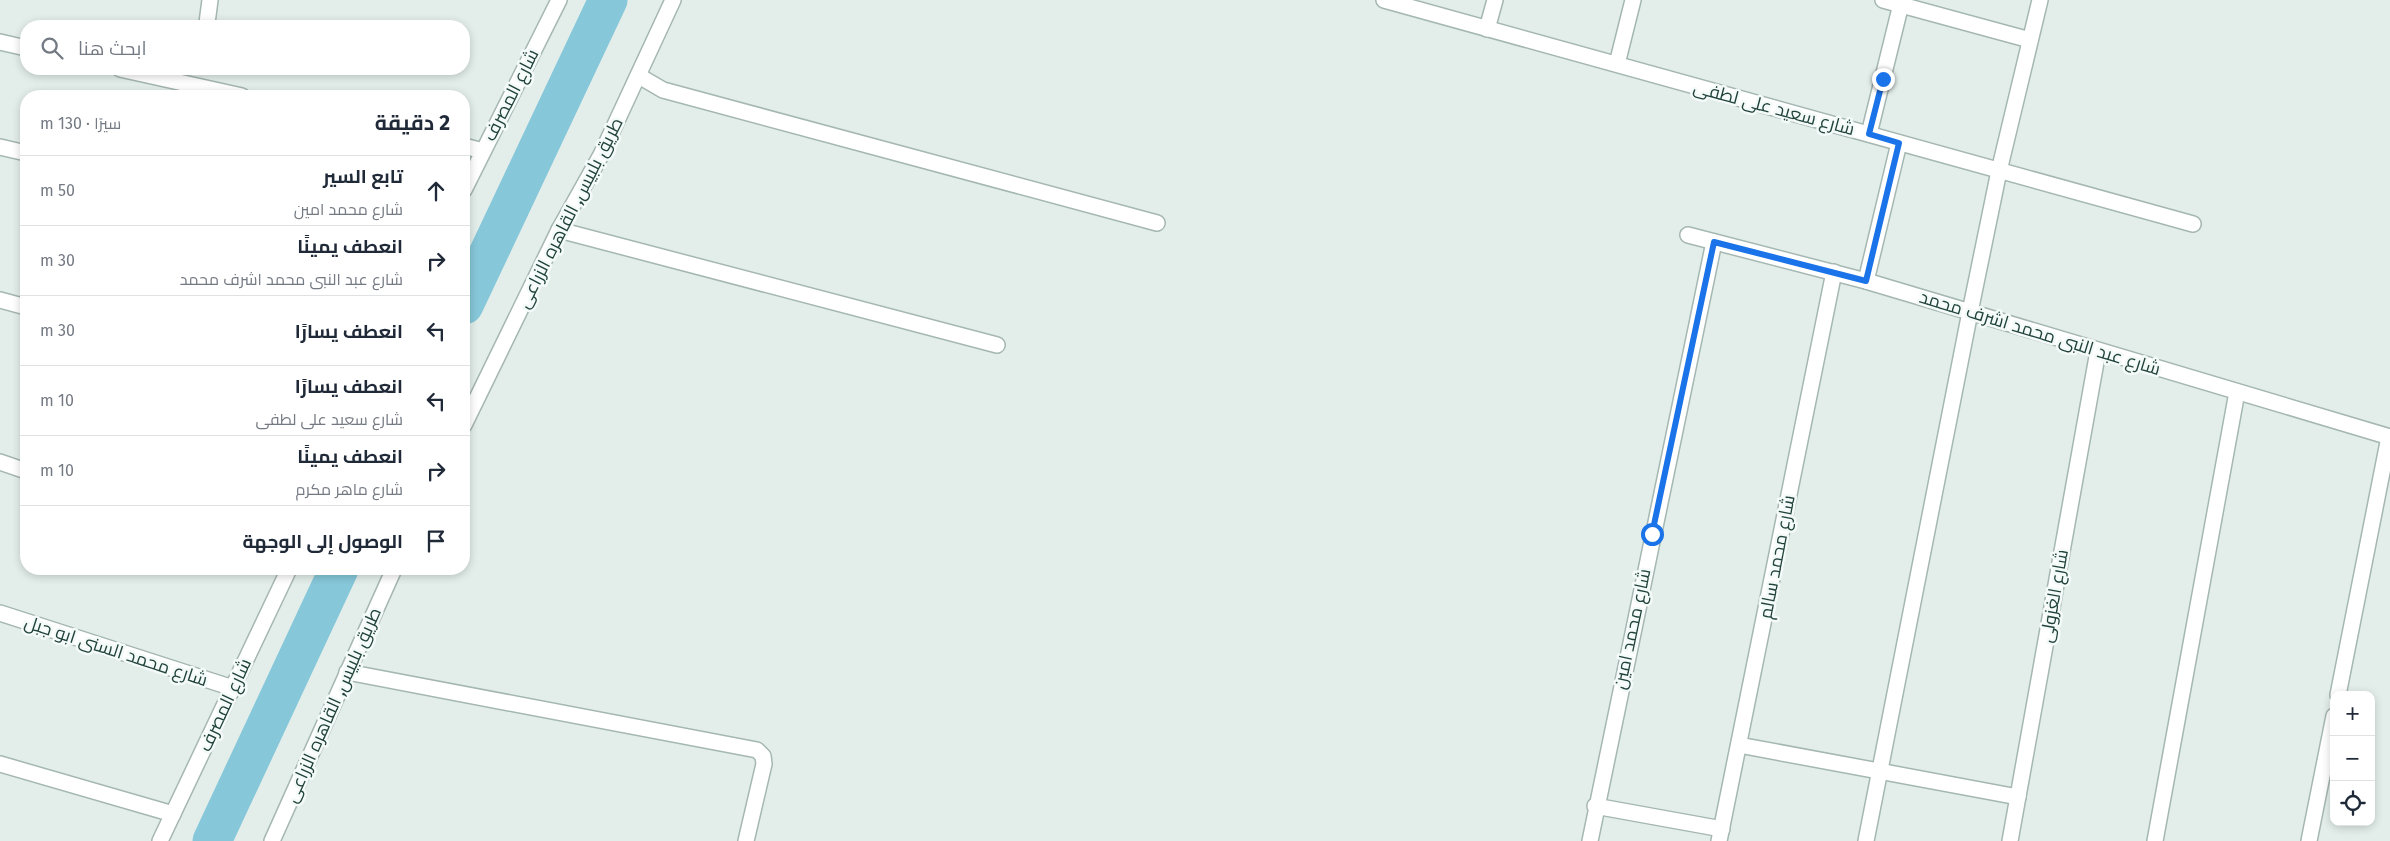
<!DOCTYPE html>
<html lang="ar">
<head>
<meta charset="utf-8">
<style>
  body { margin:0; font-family:"Fira Sans",Cairo,sans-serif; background:#f2f2f3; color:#1f2937; direction:rtl }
  .controls { position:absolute; right:15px; bottom:15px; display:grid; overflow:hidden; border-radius:10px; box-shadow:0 2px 8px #0003 }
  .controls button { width:45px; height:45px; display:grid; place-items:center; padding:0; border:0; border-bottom:1px solid #e0e1e3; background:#fff; color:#1f2937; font:25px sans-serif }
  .stop { position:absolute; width:15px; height:15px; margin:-11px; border:4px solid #1a73e8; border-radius:50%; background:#fff }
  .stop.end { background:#1a73e8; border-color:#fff; box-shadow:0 1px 5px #0008 }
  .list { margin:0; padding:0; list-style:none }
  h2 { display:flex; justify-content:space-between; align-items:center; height:65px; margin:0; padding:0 20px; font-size:21px }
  h2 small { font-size:16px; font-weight:400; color:#747a83 }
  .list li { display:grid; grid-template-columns:32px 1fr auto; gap:15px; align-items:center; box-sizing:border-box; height:70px; padding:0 20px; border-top:1px solid #e0e1e3 }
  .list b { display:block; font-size:19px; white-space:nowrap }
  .list p { margin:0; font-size:16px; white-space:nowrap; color:#747a83 }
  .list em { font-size:16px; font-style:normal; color:#747a83 }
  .icon { flex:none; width:28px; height:28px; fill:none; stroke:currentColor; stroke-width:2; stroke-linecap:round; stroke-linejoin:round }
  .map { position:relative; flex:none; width:2390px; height:841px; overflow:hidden; direction:ltr }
  .search { position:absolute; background:#fff; box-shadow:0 2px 8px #0003; left:20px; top:20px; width:450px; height:55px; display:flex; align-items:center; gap:12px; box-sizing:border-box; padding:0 18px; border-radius:20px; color:#747a83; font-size:19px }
  .panel { position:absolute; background:#fff; box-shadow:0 2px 8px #0003; left:20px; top:90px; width:450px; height:485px; border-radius:20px; direction:rtl }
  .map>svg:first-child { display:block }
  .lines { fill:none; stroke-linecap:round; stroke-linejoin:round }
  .canal { stroke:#86c7d9; stroke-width:39 }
  .minor-casing { stroke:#a5b7b2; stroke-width:18 }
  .minor { stroke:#fff; stroke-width:15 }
  .route { stroke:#1a73e8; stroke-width:6 }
  .labels { text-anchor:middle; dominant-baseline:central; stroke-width:5; stroke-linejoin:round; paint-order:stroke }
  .street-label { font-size:18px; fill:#20423b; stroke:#f4faf8 }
</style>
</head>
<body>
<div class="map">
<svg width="2390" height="841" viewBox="0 0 2390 841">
  <rect width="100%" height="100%" fill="#e3eeea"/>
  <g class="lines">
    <g class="canal">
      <polyline points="464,305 608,0"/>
      <polyline points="212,841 339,569"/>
    </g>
    <defs>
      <g id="minor">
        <polyline points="1384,0 2193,224"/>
        <polyline points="1883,0 2030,40"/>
        <polyline points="207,23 210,0"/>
        <polyline points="1487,29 1495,0"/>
        <polyline points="0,42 26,48"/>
        <polyline points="1617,64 1633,0"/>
        <polyline points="120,69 242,96"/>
        <polyline points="639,76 663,90 1157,223"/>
        <polyline points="1869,134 1902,0"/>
        <polyline points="464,146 483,151"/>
        <polyline points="0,147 26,153"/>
        <polyline points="464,190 559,0"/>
        <polyline points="559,230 997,345"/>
        <polyline points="1688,235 1866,281 2390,437"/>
        <polyline points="1866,281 1899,143"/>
        <polyline points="0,300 26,307"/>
        <polyline points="464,425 559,230 601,155 673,0"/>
        <polyline points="0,462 26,471"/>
        <polyline points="0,613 233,688"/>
        <polyline points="347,672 757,750 763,756 764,764 746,841"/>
        <polyline points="2338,695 2389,437"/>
        <polyline points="1739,745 2018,797"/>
        <polyline points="0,764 173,814"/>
        <polyline points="1595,806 1722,829"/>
        <polyline points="160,841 289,569"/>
        <polyline points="272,841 394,569"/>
        <polyline points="1590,841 1714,242"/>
        <polyline points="1719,841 1834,272"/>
        <polyline points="1866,841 1970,312 1999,171 2040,0"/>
        <polyline points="2010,841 2098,351"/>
        <polyline points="2155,841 2237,392"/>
        <polyline points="2309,841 2334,716"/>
      </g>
    </defs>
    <use href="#minor" class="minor-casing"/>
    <use href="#minor" class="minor"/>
  </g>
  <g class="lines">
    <polyline class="route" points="1652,534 1714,242 1866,281 1899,143 1869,134 1883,79"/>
  </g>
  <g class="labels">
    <g class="street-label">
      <text transform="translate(511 95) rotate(-63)">شارع المصرف</text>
      <text transform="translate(1774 108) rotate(15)">شارع سعيد على لطفى</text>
      <text transform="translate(570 213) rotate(-63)">طريق بلبيس, القاهره الزراعى</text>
      <text transform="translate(2040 333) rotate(17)">شارع عبد النبى محمد اشرف محمد</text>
      <text transform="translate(1777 557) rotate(-79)">شارع محمد سالم</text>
      <text transform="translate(2054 596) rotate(-80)">شارع الغزولى</text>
      <text transform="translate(1632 629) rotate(-78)">شارع محمد امين</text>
      <text transform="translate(116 651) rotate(18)">شارع محمد السنى ابو جبل</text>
      <text transform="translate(225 705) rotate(-65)">شارع المصرف</text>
      <text transform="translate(333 705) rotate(-66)">طريق بلبيس, القاهره الزراعى</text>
    </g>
  </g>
</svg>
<div class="controls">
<button>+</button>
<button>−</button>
<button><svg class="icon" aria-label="locate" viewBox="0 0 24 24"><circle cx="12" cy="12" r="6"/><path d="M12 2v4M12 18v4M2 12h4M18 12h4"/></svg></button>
</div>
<div class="stop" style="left:1652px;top:534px"></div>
<div class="stop end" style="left:1883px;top:79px"></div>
<div class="search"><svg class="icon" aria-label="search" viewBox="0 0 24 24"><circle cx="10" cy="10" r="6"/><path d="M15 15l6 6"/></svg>ابحث هنا</div>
<section class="panel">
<h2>2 دقيقة<small>سيرًا · 130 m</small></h2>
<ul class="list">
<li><svg class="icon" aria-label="ahead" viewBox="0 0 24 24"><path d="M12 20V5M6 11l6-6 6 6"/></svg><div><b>تابع السير</b><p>شارع محمد امين</p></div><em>50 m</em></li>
<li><svg class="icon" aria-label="right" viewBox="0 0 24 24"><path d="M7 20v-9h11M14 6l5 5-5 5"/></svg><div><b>انعطف يمينًا</b><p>شارع عبد النبى محمد اشرف محمد</p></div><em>30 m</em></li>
<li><svg class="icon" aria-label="left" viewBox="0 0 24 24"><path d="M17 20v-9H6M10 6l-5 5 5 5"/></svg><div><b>انعطف يسارًا</b></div><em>30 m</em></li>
<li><svg class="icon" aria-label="left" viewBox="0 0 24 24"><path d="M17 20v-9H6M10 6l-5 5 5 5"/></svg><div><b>انعطف يسارًا</b><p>شارع سعيد على لطفى</p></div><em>10 m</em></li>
<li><svg class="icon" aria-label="right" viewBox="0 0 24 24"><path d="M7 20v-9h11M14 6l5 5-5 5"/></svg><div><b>انعطف يمينًا</b><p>شارع ماهر مكرم</p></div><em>10 m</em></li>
<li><svg class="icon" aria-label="arrive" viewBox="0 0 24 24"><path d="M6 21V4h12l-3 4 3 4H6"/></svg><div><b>الوصول إلى الوجهة</b></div></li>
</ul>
</section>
</div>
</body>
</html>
